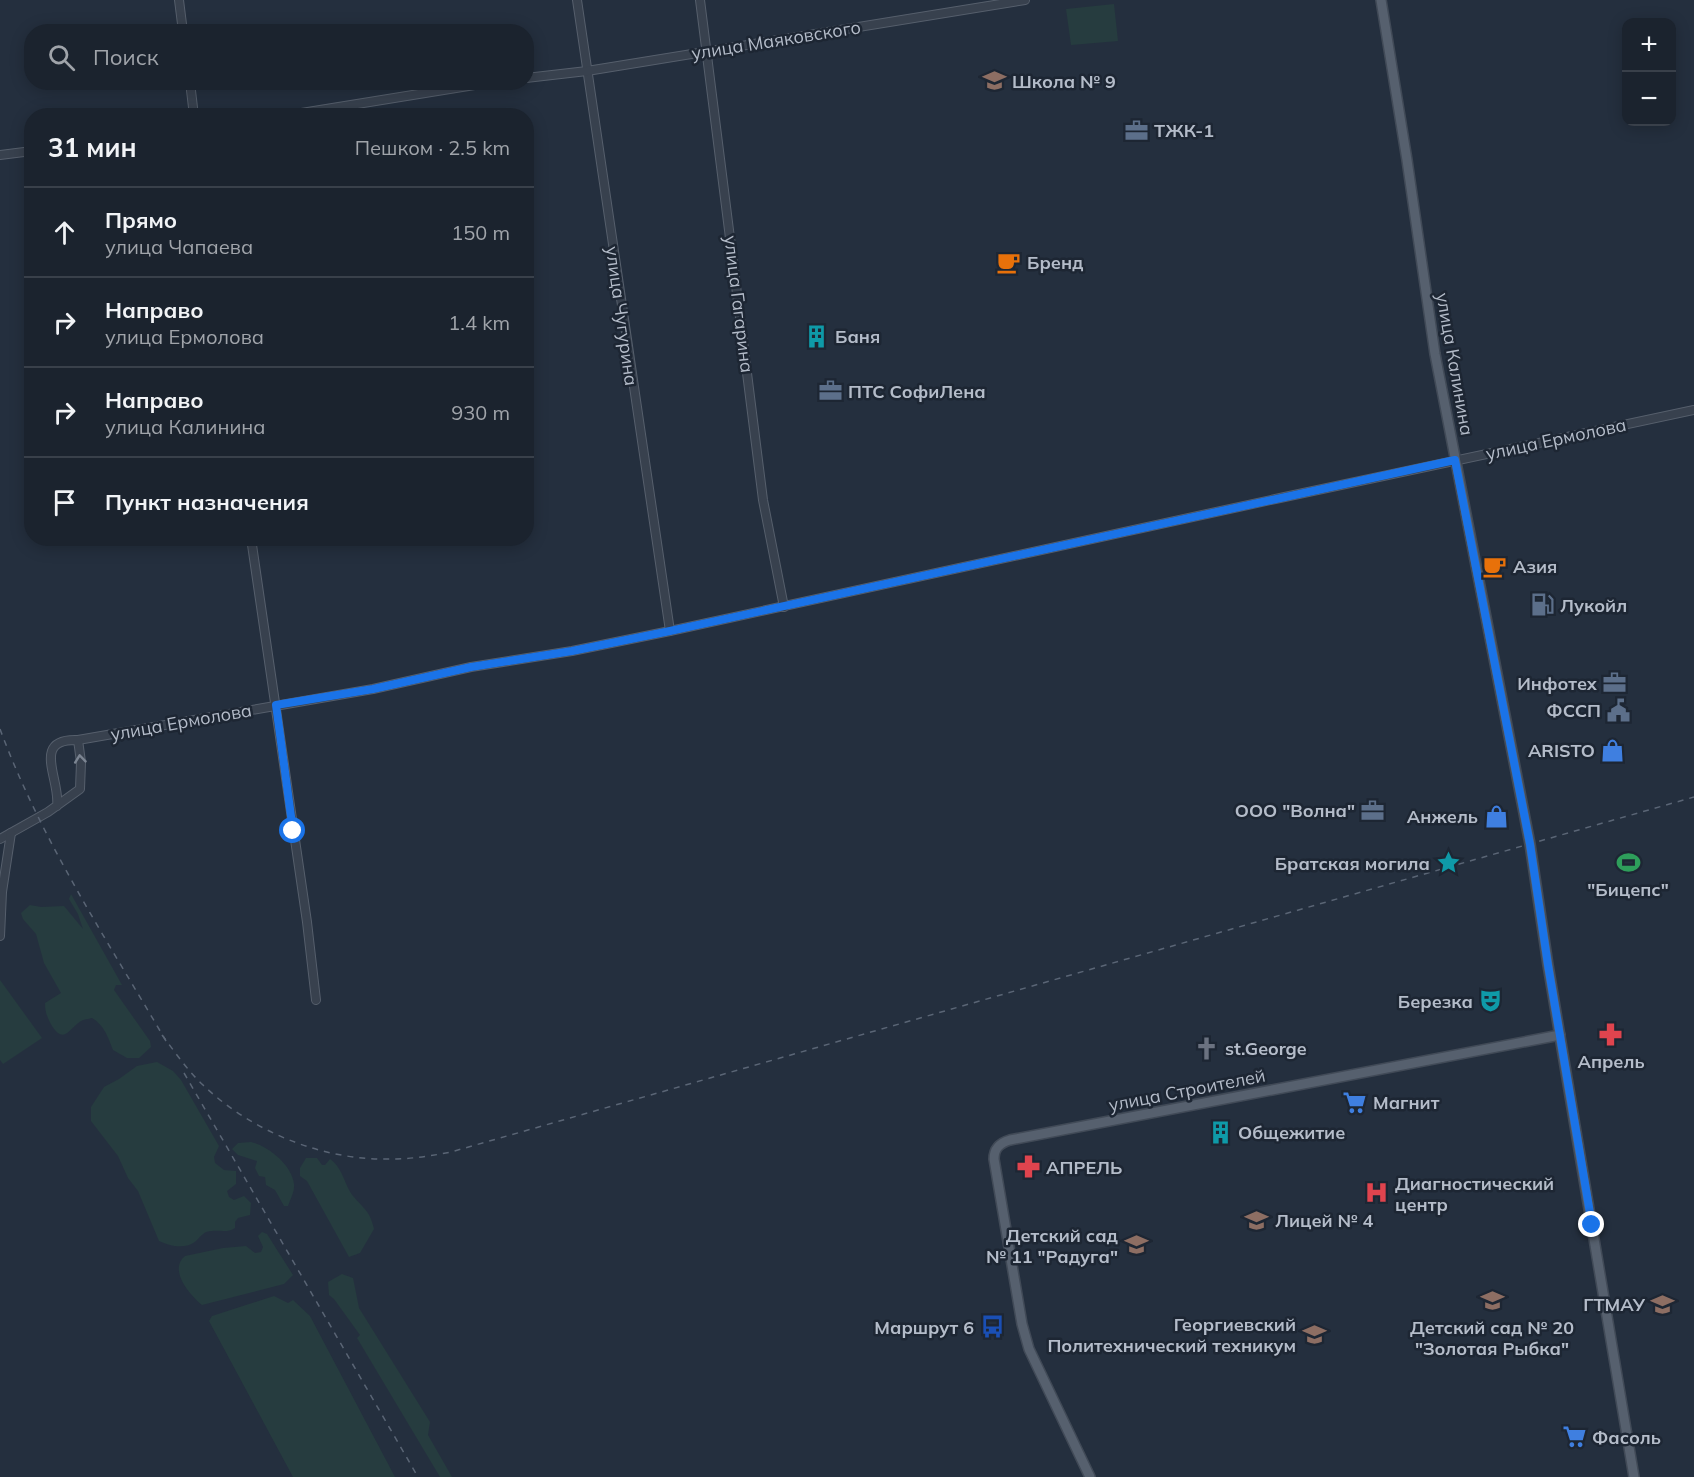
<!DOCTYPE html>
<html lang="ru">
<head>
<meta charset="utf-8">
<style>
  body { margin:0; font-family:Mulish,sans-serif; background:#242b36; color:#f1f3f6 }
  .controls { position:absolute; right:18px; top:18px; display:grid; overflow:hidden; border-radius:12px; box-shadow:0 3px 15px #0003 }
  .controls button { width:54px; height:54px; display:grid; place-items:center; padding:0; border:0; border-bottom:2px solid #39404a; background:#1b232e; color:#f1f3f6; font:30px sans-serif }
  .stop { position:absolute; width:18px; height:18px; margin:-14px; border:4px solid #1a73e8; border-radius:50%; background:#fff }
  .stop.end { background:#1a73e8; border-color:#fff; box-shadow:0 2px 6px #0008 }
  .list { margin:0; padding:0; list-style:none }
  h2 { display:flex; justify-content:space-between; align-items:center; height:78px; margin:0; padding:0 24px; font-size:26px }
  h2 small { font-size:20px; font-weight:400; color:#a0a4aa }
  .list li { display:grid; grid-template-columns:39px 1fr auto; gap:18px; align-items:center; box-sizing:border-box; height:90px; padding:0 24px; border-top:2px solid #39404a }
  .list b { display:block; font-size:22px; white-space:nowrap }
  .list p { margin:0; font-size:20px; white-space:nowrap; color:#a0a4aa }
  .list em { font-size:20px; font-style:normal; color:#a0a4aa }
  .icon { flex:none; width:33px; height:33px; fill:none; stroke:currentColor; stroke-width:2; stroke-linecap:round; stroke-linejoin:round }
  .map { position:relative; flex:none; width:1694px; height:1477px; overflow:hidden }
  .search { position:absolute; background:#1b232e; box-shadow:0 3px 15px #0003; left:24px; top:24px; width:510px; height:66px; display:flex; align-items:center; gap:15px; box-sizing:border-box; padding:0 21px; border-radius:24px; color:#a0a4aa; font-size:22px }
  .panel { position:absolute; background:#1b232e; box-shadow:0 3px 15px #0003; left:24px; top:108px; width:510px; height:438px; border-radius:24px }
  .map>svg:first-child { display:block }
  .green { fill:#263c3f }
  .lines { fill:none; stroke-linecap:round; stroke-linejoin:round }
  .minor-casing { stroke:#565f6c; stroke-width:10 }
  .major-casing { stroke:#414a57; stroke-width:12 }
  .minor { stroke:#38414e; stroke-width:8 }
  .major { stroke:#56606e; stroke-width:9 }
  .rail { stroke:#5a6575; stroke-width:1.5; stroke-dasharray:6 6; stroke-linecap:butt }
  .oneway { stroke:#7c8592 }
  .route { stroke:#1a73e8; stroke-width:8 }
  .labels { text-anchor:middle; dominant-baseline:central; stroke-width:5; stroke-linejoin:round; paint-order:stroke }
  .street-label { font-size:18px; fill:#b4bcc9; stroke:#1d2633 }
  .poi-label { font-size:18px; font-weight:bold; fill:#b4bcc9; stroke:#1d2633; text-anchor:start }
</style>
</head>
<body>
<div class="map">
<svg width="1694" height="1477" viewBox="0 0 1694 1477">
  <rect width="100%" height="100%" fill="#242f3e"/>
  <g class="green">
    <polygon points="1114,4 1118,41 1071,45 1066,9"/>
    <path d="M71 894 122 985H116L114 990 150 1041 151 1047 139 1058H127L113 1050C108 1037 104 1025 92 1018 92 1018 83 1020 83 1020 70 1026 65 1046 52 1026 47 1017 45 1012 45 1003L61 993 44 963 36 934 23 919 21 913 30 905 41 907 64 906 83 929 78 914 69 899Z"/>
    <polygon points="0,980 42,1038 3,1064 0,1060"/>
    <path d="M157 1062 173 1071 181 1080 219 1146 214 1157 215 1163 224 1170 236 1171V1184L227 1191 229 1197 234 1200 244 1196 251 1203 250 1215 238 1218 235 1222V1228C228 1233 220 1230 212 1231 204 1231 201 1236 196 1241 185 1250 170 1246 159 1241L138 1191 128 1178 118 1156 91 1121V1107L104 1087 119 1079 137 1066Z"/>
    <path d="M251 1142C268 1146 292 1165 294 1184 295 1191 290 1200 288 1206H284L275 1190 266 1185 265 1177 259 1176 255 1168 257 1161 238 1155 232 1149 238 1143Z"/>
    <path d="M306 1158H317L322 1165H325L330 1159C343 1168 344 1184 353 1196 364 1209 370 1211 374 1229L360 1253 349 1257 307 1181 300 1176V1168Z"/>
    <path d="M262 1232 267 1234 293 1275 284 1284 202 1305C190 1295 168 1270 185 1256L223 1248 246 1246 255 1253 261 1252 263 1247 258 1236Z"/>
    <polygon points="342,1274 353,1278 359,1308 430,1422 428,1435 452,1477 440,1477 357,1338 360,1335 334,1299 329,1295 328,1282"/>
    <polygon points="274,1296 288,1303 293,1300 310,1316 395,1477 293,1477 209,1321 212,1316"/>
  </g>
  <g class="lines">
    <defs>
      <g id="minor">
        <polyline points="179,0 183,32"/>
        <polyline points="577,0 670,631"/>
        <polyline points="700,0 763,500 784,607"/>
        <polyline points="526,78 587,71 1025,0"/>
        <polyline points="190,82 194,116"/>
        <polyline points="283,116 493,82"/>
        <polyline points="0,155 32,151"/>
        <polyline points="251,538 307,922 316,1000"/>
        <polyline points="78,740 373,689 471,667 572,651 670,631 1280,498 1694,410"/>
        <path d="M0 839 48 812 80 789 81 762 78 740C30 738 61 780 57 806"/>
        <polyline points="0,936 2,892 11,833"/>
      </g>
      <g id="major">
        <polyline points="1381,0 1407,160 1435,354 1530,844 1548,965 1634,1477"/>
        <path d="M1090 1477 1029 1349 1022 1324 994 1159C994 1148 1000 1143 1010 1140L1560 1035"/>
      </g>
    </defs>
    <use href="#minor" class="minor-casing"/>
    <use href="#major" class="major-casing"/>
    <use href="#minor" class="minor"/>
    <use href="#major" class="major"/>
    <g class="rail">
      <path d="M0 729C41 840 107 940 166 1041"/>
      <path d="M162 1035C175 1052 187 1070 203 1085 252 1132 324 1161 391 1159 411 1159 431 1156 451 1152L1694 797"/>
      <polyline points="184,1073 418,1477"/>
    </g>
  </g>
  <defs><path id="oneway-chevron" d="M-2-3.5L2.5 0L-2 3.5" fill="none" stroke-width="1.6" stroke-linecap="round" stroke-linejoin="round" transform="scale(1.5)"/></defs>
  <use class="oneway" href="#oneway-chevron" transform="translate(80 759) rotate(-96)"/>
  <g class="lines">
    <polyline class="route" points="293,831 276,705 373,689 471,667 572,651 670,631 1455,460 1530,844 1548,965 1592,1225"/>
  </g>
  <defs>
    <symbol id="school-bare" viewBox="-9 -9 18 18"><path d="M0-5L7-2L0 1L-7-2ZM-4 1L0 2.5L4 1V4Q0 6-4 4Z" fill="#8d6e63" stroke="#1d2633" stroke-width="2.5" paint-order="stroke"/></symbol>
    <symbol id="office-bare" viewBox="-9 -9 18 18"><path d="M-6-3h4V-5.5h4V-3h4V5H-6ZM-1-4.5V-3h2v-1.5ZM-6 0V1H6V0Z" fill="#5c6f8a" stroke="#1d2633" stroke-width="2.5" paint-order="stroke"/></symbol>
    <symbol id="cafe-bare" viewBox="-9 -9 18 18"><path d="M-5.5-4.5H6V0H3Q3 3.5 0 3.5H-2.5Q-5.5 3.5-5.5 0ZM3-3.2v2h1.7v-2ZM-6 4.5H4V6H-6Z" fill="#e8710a" stroke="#1d2633" stroke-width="2.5" paint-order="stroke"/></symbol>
    <symbol id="building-bare" viewBox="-9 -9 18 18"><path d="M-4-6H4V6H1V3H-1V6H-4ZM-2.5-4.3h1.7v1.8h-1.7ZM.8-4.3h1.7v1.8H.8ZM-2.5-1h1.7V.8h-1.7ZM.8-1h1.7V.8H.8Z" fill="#0f9aa8" stroke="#1d2633" stroke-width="2.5" paint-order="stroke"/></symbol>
    <symbol id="fuel-bare" viewBox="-9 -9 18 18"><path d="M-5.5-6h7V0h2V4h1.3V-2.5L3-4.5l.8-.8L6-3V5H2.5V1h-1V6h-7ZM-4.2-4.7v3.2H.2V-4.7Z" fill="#5c6f8a" stroke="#1d2633" stroke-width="2.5" paint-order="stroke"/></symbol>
    <symbol id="civic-bare" viewBox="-9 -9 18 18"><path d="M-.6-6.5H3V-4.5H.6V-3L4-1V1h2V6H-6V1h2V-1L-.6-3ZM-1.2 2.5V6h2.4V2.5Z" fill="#5c6f8a" stroke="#1d2633" stroke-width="2.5" paint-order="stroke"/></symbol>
    <symbol id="shop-bare" viewBox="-9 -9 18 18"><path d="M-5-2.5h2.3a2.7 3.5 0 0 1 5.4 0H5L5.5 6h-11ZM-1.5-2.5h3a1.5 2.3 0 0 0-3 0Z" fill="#3f7fe0" stroke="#1d2633" stroke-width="2.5" paint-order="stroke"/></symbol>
    <symbol id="sight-bare" viewBox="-9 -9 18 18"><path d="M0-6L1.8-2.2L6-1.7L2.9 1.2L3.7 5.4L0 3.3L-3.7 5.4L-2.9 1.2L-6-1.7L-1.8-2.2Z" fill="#0f9aa8" stroke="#1d2633" stroke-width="2.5" paint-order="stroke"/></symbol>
    <symbol id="stadium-bare" viewBox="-9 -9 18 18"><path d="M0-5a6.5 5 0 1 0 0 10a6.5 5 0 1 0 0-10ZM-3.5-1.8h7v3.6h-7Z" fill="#2e9e5b" stroke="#1d2633" stroke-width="2.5" paint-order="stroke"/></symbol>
    <symbol id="theatre-bare" viewBox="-9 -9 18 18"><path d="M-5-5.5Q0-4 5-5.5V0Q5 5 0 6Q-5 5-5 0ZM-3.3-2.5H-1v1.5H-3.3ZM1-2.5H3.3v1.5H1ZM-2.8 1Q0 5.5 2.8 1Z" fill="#0f9aa8" stroke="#1d2633" stroke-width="2.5" paint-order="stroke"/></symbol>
    <symbol id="pharmacy-bare" viewBox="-9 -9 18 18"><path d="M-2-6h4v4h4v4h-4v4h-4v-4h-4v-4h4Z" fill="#e0444e" stroke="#1d2633" stroke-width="2.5" paint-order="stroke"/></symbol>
    <symbol id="church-bare" viewBox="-9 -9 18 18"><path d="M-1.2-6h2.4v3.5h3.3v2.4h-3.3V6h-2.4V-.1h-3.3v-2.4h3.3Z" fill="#6b7280" stroke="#1d2633" stroke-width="2.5" paint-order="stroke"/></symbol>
    <symbol id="supermarket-bare" viewBox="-9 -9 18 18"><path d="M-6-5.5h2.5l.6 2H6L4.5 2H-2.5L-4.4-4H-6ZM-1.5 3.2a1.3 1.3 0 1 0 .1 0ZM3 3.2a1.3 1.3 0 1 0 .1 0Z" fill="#3f7fe0" stroke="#1d2633" stroke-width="2.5" paint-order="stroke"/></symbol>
    <symbol id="hospital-bare" viewBox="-9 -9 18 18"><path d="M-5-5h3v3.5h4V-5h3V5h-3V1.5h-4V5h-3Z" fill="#e0444e" stroke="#1d2633" stroke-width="2.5" paint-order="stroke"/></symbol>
    <symbol id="university-bare" viewBox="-9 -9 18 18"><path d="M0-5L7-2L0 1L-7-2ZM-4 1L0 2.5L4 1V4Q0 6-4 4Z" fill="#8d6e63" stroke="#1d2633" stroke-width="2.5" paint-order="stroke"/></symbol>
    <symbol id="bus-bare" viewBox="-9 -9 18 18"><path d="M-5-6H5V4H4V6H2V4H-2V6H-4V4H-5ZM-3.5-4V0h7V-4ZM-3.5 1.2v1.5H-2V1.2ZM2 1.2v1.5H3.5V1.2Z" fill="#1a4fb4" stroke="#1d2633" stroke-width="2.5" paint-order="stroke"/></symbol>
  </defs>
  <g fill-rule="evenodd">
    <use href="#school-bare" x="978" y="64" width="33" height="33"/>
    <use href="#office-bare" x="1120" y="114" width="33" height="33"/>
    <use href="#cafe-bare" x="992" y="246" width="33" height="33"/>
    <use href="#building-bare" x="800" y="320" width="33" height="33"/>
    <use href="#office-bare" x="814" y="374" width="33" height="33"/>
    <use href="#cafe-bare" x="1478" y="550" width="33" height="33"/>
    <use href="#fuel-bare" x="1526" y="588" width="33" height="33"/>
    <use href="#office-bare" x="1598" y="666" width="33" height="33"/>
    <use href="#civic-bare" x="1602" y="694" width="33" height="33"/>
    <use href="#shop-bare" x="1596" y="734" width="33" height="33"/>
    <use href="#office-bare" x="1356" y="794" width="33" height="33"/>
    <use href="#shop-bare" x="1480" y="800" width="33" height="33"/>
    <use href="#sight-bare" x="1432" y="846" width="33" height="33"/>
    <use href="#stadium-bare" x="1612" y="846" width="33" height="33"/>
    <use href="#theatre-bare" x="1474" y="984" width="33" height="33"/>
    <use href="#pharmacy-bare" x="1594" y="1018" width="33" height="33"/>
    <use href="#church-bare" x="1190" y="1032" width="33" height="33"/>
    <use href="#supermarket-bare" x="1338" y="1086" width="33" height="33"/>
    <use href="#building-bare" x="1204" y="1116" width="33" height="33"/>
    <use href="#pharmacy-bare" x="1012" y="1150" width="33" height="33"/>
    <use href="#hospital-bare" x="1360" y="1176" width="33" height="33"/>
    <use href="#school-bare" x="1240" y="1204" width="33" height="33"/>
    <use href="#school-bare" x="1120" y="1228" width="33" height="33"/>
    <use href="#school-bare" x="1476" y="1284" width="33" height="33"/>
    <use href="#university-bare" x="1646" y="1288" width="33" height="33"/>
    <use href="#bus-bare" x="976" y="1310" width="33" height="33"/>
    <use href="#university-bare" x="1298" y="1318" width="33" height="33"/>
    <use href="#supermarket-bare" x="1558" y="1420" width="33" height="33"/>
  </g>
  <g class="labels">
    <g class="street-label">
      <text transform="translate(776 40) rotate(-9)">улица Маяковского</text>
      <text transform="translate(739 304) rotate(83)">улица Гагарина</text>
      <text transform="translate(622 316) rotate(82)">улица Чугурина</text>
      <text transform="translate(1455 364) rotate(80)">улица Калинина</text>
      <text transform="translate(1556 439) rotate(-12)">улица Ермолова</text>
      <text transform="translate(181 722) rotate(-10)">улица Ермолова</text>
      <text transform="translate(1187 1090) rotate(-11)">улица Строителей</text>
    </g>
    <g class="poi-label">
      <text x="1012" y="81">Школа № 9</text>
      <text x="1154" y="130">ТЖК-1</text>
      <text x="1027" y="262">Бренд</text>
      <text x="835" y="336">Баня</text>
      <text x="848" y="391">ПТС СофиЛена</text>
      <text x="1513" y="566">Азия</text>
      <text x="1560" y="605">Лукойл</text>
      <text x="1597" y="683" text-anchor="end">Инфотех</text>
      <text x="1601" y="710" text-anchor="end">ФССП</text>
      <text x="1595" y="750" text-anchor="end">ARISTO</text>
      <text x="1355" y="810" text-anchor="end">ООО "Волна"</text>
      <text x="1478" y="816" text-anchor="end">Анжель</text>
      <text x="1430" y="863" text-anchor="end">Братская могила</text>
      <text x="1628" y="889" text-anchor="middle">"Бицепс"</text>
      <text x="1473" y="1001" text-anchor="end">Березка</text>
      <text x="1225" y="1048">st.George</text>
      <text x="1611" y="1061" text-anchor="middle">Апрель</text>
      <text x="1373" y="1102">Магнит</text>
      <text x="1238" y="1132">Общежитие</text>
      <text x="1046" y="1167">АПРЕЛЬ</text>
      <text x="1395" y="1183">Диагностический<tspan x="1395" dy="21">центр</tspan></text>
      <text x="1275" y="1220">Лицей № 4</text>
      <text x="1118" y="1235" text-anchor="end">Детский сад<tspan x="1118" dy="21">№ 11 "Радуга"</tspan></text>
      <text x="1645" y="1304" text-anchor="end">ГТМАУ</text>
      <text x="1296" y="1324" text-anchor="end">Георгиевский<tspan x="1296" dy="21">Политехнический техникум</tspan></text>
      <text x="974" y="1327" text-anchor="end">Маршрут 6</text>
      <text x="1492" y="1327" text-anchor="middle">Детский сад № 20<tspan x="1492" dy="21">"Золотая Рыбка"</tspan></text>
      <text x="1592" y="1437">Фасоль</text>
    </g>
  </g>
</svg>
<div class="controls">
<button>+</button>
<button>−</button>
</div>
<div class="stop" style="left:293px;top:831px"></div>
<div class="stop end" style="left:1592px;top:1225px"></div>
<div class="search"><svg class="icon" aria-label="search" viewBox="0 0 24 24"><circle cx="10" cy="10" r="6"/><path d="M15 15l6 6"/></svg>Поиск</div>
<section class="panel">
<h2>31 мин<small>Пешком · 2.5 km</small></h2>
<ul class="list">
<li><svg class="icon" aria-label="ahead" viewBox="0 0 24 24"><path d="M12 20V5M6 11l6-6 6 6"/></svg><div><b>Прямо</b><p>улица Чапаева</p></div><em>150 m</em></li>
<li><svg class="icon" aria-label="right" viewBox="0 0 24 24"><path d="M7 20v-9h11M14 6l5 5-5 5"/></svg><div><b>Направо</b><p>улица Ермолова</p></div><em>1.4 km</em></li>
<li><svg class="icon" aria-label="right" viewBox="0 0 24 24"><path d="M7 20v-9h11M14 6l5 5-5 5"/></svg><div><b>Направо</b><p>улица Калинина</p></div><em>930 m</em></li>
<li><svg class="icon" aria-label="arrive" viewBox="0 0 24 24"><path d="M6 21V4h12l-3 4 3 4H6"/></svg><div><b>Пункт назначения</b></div></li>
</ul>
</section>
</div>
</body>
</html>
